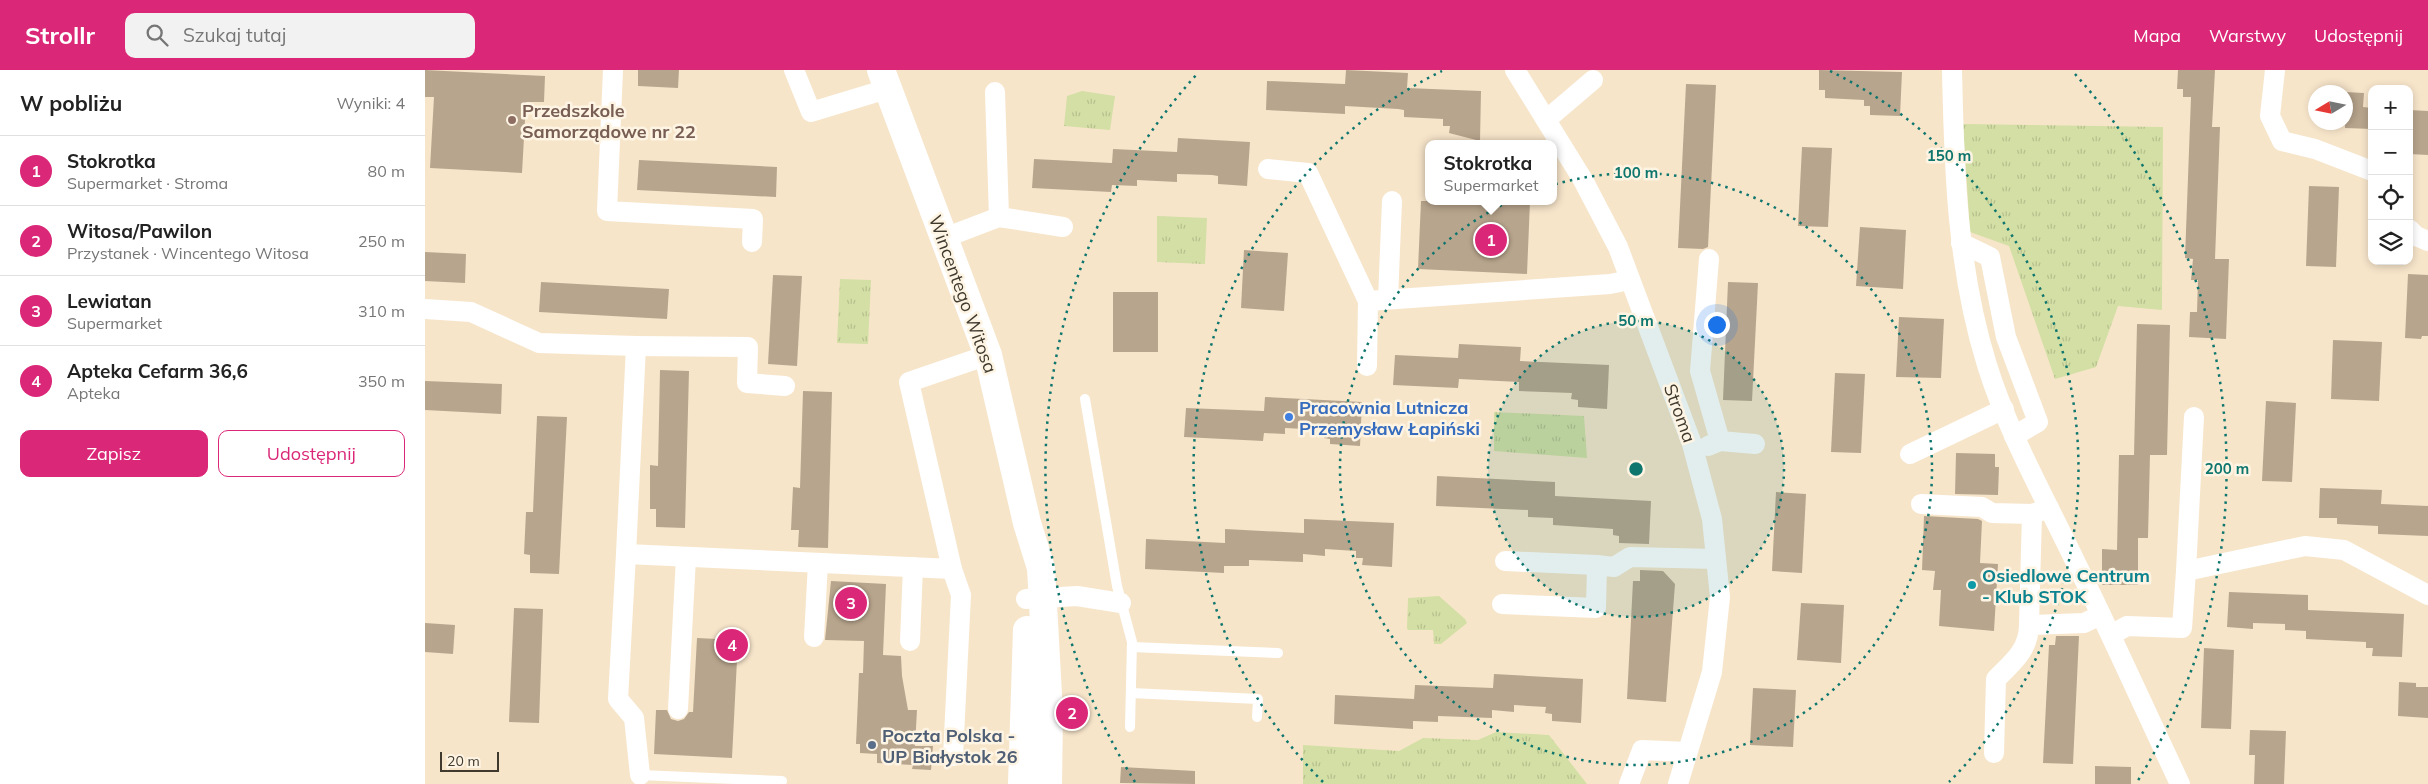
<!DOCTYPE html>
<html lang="pl">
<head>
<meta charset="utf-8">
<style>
  body { margin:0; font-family:Mulish,sans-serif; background:#f2f2f2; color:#222 }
  .controls { position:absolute; right:15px; top:15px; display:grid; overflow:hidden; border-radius:10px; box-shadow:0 2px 8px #0003 }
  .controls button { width:45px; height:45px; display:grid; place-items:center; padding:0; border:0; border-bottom:1px solid #e0e0e0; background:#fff; color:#222; font:25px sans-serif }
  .compass { position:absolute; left:1883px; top:15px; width:45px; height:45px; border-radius:50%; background:#fff; box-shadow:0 2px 8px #0003; rotate:260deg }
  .scale { position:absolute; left:15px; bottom:12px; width:59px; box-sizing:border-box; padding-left:5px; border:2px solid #3f392e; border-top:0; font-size:14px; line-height:18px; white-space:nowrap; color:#3f392e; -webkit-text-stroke:4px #fef4e3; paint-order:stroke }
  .you { position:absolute; left:1291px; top:254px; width:18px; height:18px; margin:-12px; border:4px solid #fff; border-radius:50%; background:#1a73e8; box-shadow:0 0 0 8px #1a73e833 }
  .badge { display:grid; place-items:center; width:32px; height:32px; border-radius:50%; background:#db2777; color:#fff; font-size:16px; font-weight:700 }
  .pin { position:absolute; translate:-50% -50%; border:2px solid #fff; box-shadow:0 1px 5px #0006 }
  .popup { position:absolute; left:1000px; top:70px; width:132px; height:65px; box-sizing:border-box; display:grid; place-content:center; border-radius:10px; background:#fff; filter:drop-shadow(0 1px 4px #0005); font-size:16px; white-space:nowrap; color:#767676 }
  .popup b { font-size:19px; color:#222 }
  .popup::after { content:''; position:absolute; left:50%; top:100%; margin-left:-10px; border:10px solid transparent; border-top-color:#fff }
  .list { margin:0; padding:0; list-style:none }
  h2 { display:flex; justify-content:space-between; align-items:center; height:65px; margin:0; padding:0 20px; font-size:21px }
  h2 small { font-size:16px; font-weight:400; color:#767676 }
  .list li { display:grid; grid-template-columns:32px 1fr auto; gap:15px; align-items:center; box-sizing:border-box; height:70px; padding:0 20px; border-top:1px solid #e0e0e0 }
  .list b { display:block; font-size:19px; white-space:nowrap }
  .list p { margin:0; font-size:16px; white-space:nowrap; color:#767676 }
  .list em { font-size:16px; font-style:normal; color:#767676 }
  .actions { display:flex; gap:10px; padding:15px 20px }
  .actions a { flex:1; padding:11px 0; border:1px solid #db2777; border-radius:10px; text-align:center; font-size:18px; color:#db2777 }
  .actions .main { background:#db2777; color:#fff }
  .icon { flex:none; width:28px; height:28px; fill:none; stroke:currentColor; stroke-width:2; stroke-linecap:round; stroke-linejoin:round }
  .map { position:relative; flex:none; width:2003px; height:714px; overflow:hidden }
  header { display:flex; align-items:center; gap:30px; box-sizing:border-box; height:70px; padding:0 25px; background:#db2777; color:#fff }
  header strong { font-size:24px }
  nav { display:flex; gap:28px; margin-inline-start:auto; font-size:18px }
  .search { width:350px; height:45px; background:#f2f2f2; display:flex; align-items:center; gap:12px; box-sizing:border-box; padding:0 18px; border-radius:10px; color:#767676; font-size:19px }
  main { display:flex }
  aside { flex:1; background:#fff }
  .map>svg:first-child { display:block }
  .grass { fill:url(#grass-tufts) }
  .building { fill:#b8a58d }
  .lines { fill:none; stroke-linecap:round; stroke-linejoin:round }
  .lane { stroke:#fff; stroke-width:10 }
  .street { stroke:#fff; stroke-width:20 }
  .secondary { stroke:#fff; stroke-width:28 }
  .ring { fill:none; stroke:#0f766e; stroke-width:2.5; stroke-dasharray:2.5 5 }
  .education-dot { fill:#8d6e63; stroke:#fef4e3; stroke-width:2 }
  .shop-dot { fill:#3f7fe0; stroke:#fef4e3; stroke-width:2 }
  .culture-dot { fill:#0f9aa8; stroke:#fef4e3; stroke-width:2 }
  .service-dot { fill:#5c6f8a; stroke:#fef4e3; stroke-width:2 }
  .labels { text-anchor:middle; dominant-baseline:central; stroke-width:5; stroke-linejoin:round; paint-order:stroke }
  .education-label { font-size:18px; font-weight:bold; fill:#785e54; stroke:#fef4e3; text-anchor:start }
  .street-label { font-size:18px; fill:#3f392e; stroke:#fef4e3 }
  .shop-label { font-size:18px; font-weight:bold; fill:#366cbe; stroke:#fef4e3; text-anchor:start }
  .culture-label { font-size:18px; font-weight:bold; fill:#0d838f; stroke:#fef4e3; text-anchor:start }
  .service-label { font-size:18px; font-weight:bold; fill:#4e5e75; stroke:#fef4e3; text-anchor:start }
  .centre { fill:#0f766e; stroke:#fef4e3; stroke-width:2.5 }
  .ring-label { font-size:15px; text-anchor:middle; font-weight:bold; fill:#0f766e; stroke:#fef4e3; stroke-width:5; stroke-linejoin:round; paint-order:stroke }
</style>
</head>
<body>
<header>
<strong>Strollr</strong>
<div class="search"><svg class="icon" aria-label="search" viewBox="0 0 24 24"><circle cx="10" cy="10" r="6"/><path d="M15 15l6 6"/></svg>Szukaj tutaj</div>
<nav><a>Mapa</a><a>Warstwy</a><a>Udostępnij</a></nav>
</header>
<main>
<aside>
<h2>W pobliżu<small>Wyniki: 4</small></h2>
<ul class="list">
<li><span class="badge">1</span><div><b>Stokrotka</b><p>Supermarket · Stroma</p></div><em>80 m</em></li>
<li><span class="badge">2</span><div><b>Witosa/Pawilon</b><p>Przystanek · Wincentego Witosa</p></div><em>250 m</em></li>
<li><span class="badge">3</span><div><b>Lewiatan</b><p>Supermarket</p></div><em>310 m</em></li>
<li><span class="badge">4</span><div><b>Apteka Cefarm 36,6</b><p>Apteka</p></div><em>350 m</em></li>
</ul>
<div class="actions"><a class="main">Zapisz</a><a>Udostępnij</a></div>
</aside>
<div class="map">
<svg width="2003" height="714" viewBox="0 0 2003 714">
  <defs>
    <pattern id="grass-tufts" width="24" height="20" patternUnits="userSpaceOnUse" patternTransform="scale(1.25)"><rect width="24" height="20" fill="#d3dfa4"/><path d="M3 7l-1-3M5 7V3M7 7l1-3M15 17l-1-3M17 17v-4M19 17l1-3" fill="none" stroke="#b6c08e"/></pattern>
  </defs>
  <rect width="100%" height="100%" fill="#f7e5ca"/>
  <g class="grass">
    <polygon points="657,21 690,26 685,60 639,56 642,26"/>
    <polygon points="1538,54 1738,57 1737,240 1693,236 1671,297 1630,309 1584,176 1545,162"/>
    <polygon points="732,146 782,148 780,194 732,192"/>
    <polygon points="415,209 446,210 443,274 412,273"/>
    <polygon points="1069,342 1159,346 1162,388 1069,381"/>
    <polygon points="1014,526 1040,549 1042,553 1016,574 1009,574 1008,560 983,560 982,558 983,528"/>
    <polygon points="1071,662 1124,665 1162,714 878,714 878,675 974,681 998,668 1053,670"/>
  </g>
  <g class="building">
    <polygon points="0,0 120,6 119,32 101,32 97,103 5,98 9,27 0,27"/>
    <polygon points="213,0 254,0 253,18 213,16"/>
    <polygon points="921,0 983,3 982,18 1056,21 1055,71 1024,63 1025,56 1018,56 1018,49 979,47 979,40 973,39 920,36 920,44 841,40 842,11 920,14"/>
    <polygon points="1394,0 1477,2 1475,46 1445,45 1445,36 1439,36 1439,30 1400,28 1400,20 1394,20"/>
    <polygon points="1753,0 1790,0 1787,57 1795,57 1790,189 1804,189 1801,269 1764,267 1765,242 1772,242 1773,210 1766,210 1768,189 1760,188 1766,27 1758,27 1758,19 1752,19"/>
    <polygon points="1261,14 1291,15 1283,177 1278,179 1253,178"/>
    <polygon points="1920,22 1939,23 1938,37 1947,38 1947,59 1920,58"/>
    <polygon points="1984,40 2003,41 2003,85 1984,84"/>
    <polygon points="753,68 825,72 822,116 793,114 793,106 787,105 752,104 752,112 712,110 712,116 687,115 686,122 607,118 609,89 687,93 688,79 752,82"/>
    <polygon points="1377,77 1407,78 1403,157 1373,156"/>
    <polygon points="214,90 352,97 351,127 212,120"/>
    <polygon points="1884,116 1914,117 1911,197 1881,196"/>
    <polygon points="996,131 1105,131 1102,204 993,199"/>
    <polygon points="1435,157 1481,160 1478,219 1431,216"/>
    <polygon points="819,180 863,183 859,241 816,238"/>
    <polygon points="0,182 41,184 40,213 0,211"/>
    <polygon points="1983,204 2003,205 2003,266 1997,266 1996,269 1980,268"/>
    <polygon points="348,205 377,206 372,296 343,294"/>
    <polygon points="116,212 244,219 242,249 114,242"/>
    <polygon points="1303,212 1333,213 1327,331 1298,330"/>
    <rect x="688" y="222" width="45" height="60"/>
    <polygon points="1474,247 1519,249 1516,308 1471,307"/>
    <polygon points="1712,254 1745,255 1742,385 1725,385 1723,468 1713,468 1713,515 1677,515 1677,479 1692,480 1694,385 1709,385"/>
    <polygon points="1908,270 1957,272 1954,331 1906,329"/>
    <polygon points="1034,274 1096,277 1095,291 1184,295 1182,339 1153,337 1153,330 1146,329 1147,323 1094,321 1094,312 1034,309 1033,318 968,315 970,285 1033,288"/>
    <polygon points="235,300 264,301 260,458 231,457 231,439 225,439 225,395 233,396"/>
    <polygon points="1410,303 1440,304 1436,383 1406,382"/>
    <polygon points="0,311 77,314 76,344 0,340"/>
    <polygon points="378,321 407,322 403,478 373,477 374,460 366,460 368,417 375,418"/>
    <polygon points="840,327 937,332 935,376 905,374 905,369 899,368 899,360 860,358 860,364 839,363 838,371 759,367 761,338 839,341"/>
    <polygon points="1841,331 1871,333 1867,412 1837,411"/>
    <polygon points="112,346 142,347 134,504 105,503 105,485 99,484 101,442 108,442"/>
    <polygon points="1531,383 1570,384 1570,397 1574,397 1573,425 1530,424"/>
    <polygon points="1012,406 1130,412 1130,426 1226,431 1224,474 1194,473 1194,466 1188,465 1188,459 1128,455 1128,448 1103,447 1103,440 1011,436"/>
    <polygon points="1895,418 1957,420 1956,434 2003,436 2003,466 1953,464 1953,456 1912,454 1912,448 1894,448"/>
    <polygon points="1351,422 1381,424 1377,503 1347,501"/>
    <polygon points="1499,446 1553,449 1557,451 1555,493 1573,494 1569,561 1514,556 1516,520 1508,520 1510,501 1497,500"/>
    <polygon points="879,449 969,453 967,497 937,495 938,488 931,488 931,481 900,479 900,486 878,484 878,492 824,490 824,496 799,496 799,503 720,499 721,469 800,473 800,459 879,463"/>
    <polygon points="1215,500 1238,501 1250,514 1241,632 1202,629 1208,511 1215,511"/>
    <polygon points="406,511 461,514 458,585 476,586 477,606 483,640 492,640 490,676 508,676 506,700 487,699 488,695 452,693 452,684 435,683 435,674 431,674 433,628 434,603 438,603 439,571 400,570"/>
    <polygon points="1804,522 1883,525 1883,540 1979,544 1977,587 1947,586 1948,578 1941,578 1941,572 1881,569 1881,561 1860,560 1860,554 1828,553 1828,559 1802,557"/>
    <polygon points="1376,533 1419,535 1416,593 1372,590"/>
    <polygon points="89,538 118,539 114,653 84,652"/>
    <polygon points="0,553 30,555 28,584 0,582"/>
    <polygon points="1631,566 1654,566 1648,694 1618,693 1624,575 1630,575"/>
    <polygon points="272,568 313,570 307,688 229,684 231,640 242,640 246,649 253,651 259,649 264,642 268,642"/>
    <polygon points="1779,578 1809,580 1806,659 1776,658"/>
    <polygon points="1069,604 1158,609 1156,653 1127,651 1127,644 1120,643 1121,637 1089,635 1089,642 1067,640 1067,648 1013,646 1013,652 988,651 988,659 909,654 910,625 989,629 990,615 1068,618"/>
    <polygon points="1974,612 1991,613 1991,617 2003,617 2003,648 1973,646"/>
    <polygon points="1328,618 1371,620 1368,677 1325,675"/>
    <polygon points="1825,660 1861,661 1859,714 1829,714 1830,685 1824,685"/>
    <polygon points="1670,696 1706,697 1706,714 1670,714"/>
    <polygon points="696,697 770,701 770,714 695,713"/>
  </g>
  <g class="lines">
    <g class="lane">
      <polyline points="660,329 692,516 707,572 705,657"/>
      <polyline points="707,577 853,583"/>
      <polyline points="706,623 833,629 832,647"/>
      <polyline points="215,708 215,705 357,711"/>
    </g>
    <g class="street">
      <polyline points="188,0 182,141 328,149 327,172"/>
      <polyline points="369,0 386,42 462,19"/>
      <polyline points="1090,0 1158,110 1193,177 1267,374 1287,449 1295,527 1287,602 1253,714"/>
      <path d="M1527 0C1529 99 1532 199 1562 295 1583 363 1620 428 1651 493 1687 566 1720 640 1755 714"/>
      <polyline points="1850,0 1845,46 1857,71 1890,79 1947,101"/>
      <polyline points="570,22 574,147"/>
      <polyline points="1121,50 1168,10"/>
      <polyline points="843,99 883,103 943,231 1185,214 1205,210"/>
      <polyline points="1984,159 1991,166 2003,171"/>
      <polyline points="519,168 574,147 638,157"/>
      <polyline points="1536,173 1565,187 1581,267 1613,352 1589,366"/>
      <polyline points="1284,189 1275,301 1295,371"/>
      <polyline points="963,229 967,131"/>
      <polyline points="0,239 46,242 114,273 211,276 201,484 527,499 484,312 563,285"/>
      <polyline points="211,276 323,277 322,313 360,316"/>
      <polyline points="942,296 943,231"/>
      <polyline points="1283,376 1295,371 1330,374"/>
      <polyline points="1485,384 1579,339"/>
      <polyline points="1496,434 1557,437 1567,443 1607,444 1624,438"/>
      <polyline points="201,484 193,629 209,648 215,705"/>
      <polyline points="1080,491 1172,495"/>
      <polyline points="527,499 536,525 528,686"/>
      <polyline points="1761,501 1769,347"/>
      <polyline points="601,529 652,526 696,533"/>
      <polyline points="1077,534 1171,538 1172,495 1189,497 1205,487 1291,489"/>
      <polyline points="1604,555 1607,444"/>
      <polyline points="1686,565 1702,556 1757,558 1761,501 1880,476 1919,480 2003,525"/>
      <polyline points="389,567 393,493"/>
      <polyline points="485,571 488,497"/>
      <polyline points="253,639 261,487"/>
      <path d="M1569 683 1571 609C1587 593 1604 580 1604 555L1659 553 1676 545"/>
      <polyline points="1204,714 1217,680 1262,682"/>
    </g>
    <g class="secondary">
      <polyline points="456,0 563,285 602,453 616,498 624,643 623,714"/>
      <polyline points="597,714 602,560"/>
    </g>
  </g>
  <circle cx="1211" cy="399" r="148" fill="#0f766e" fill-opacity=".12"/>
  <g class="ring">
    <circle cx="1211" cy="399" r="148"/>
    <circle cx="1211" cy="399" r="296"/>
    <path d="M898 712A443 443 0 0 1 1017 1M1405 1A443 443 0 0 1 1524 712"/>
    <path d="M710 712A591 591 0 0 1 772 4M1650 4A591 591 0 0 1 1712 712"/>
  </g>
  <circle class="education-dot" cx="87" cy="50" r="5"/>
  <circle class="shop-dot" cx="864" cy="347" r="5"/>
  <circle class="culture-dot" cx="1547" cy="515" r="5"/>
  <circle class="service-dot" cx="447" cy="675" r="5"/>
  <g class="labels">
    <g class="education-label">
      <text x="97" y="40">Przedszkole<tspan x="97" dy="21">Samorządowe nr 22</tspan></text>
    </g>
    <g class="street-label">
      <text transform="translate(538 224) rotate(70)">Wincentego Witosa</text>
      <text transform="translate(1255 343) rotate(70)">Stroma</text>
    </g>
    <g class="shop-label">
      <text x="874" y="337">Pracownia Lutnicza<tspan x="874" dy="21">Przemysław Łapiński</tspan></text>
    </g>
    <g class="culture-label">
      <text x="1557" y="505">Osiedlowe Centrum<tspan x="1557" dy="21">- Klub STOK</tspan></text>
    </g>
    <g class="service-label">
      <text x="457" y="665">Poczta Polska -<tspan x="457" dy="21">UP Białystok 26</tspan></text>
    </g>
  </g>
  <circle cx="1211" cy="399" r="8" class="centre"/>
  <g class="ring-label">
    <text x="1524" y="91">150 m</text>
    <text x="1211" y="108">100 m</text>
    <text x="1211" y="256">50 m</text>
    <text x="1802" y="404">200 m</text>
  </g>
</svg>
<div class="controls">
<button>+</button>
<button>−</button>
<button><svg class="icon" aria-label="locate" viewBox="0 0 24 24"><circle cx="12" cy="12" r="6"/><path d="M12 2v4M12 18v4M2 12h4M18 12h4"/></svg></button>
<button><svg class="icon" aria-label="layers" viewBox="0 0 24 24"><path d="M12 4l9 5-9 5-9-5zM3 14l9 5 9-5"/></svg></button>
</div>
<svg class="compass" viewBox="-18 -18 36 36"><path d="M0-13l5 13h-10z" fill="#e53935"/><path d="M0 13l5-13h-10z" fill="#767676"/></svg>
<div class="scale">20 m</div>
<div class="you"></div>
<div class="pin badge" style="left:1066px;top:170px">1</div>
<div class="popup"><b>Stokrotka</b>Supermarket</div>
<div class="pin badge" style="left:647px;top:643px">2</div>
<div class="pin badge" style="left:426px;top:533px">3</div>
<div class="pin badge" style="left:307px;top:575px">4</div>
</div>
</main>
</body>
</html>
